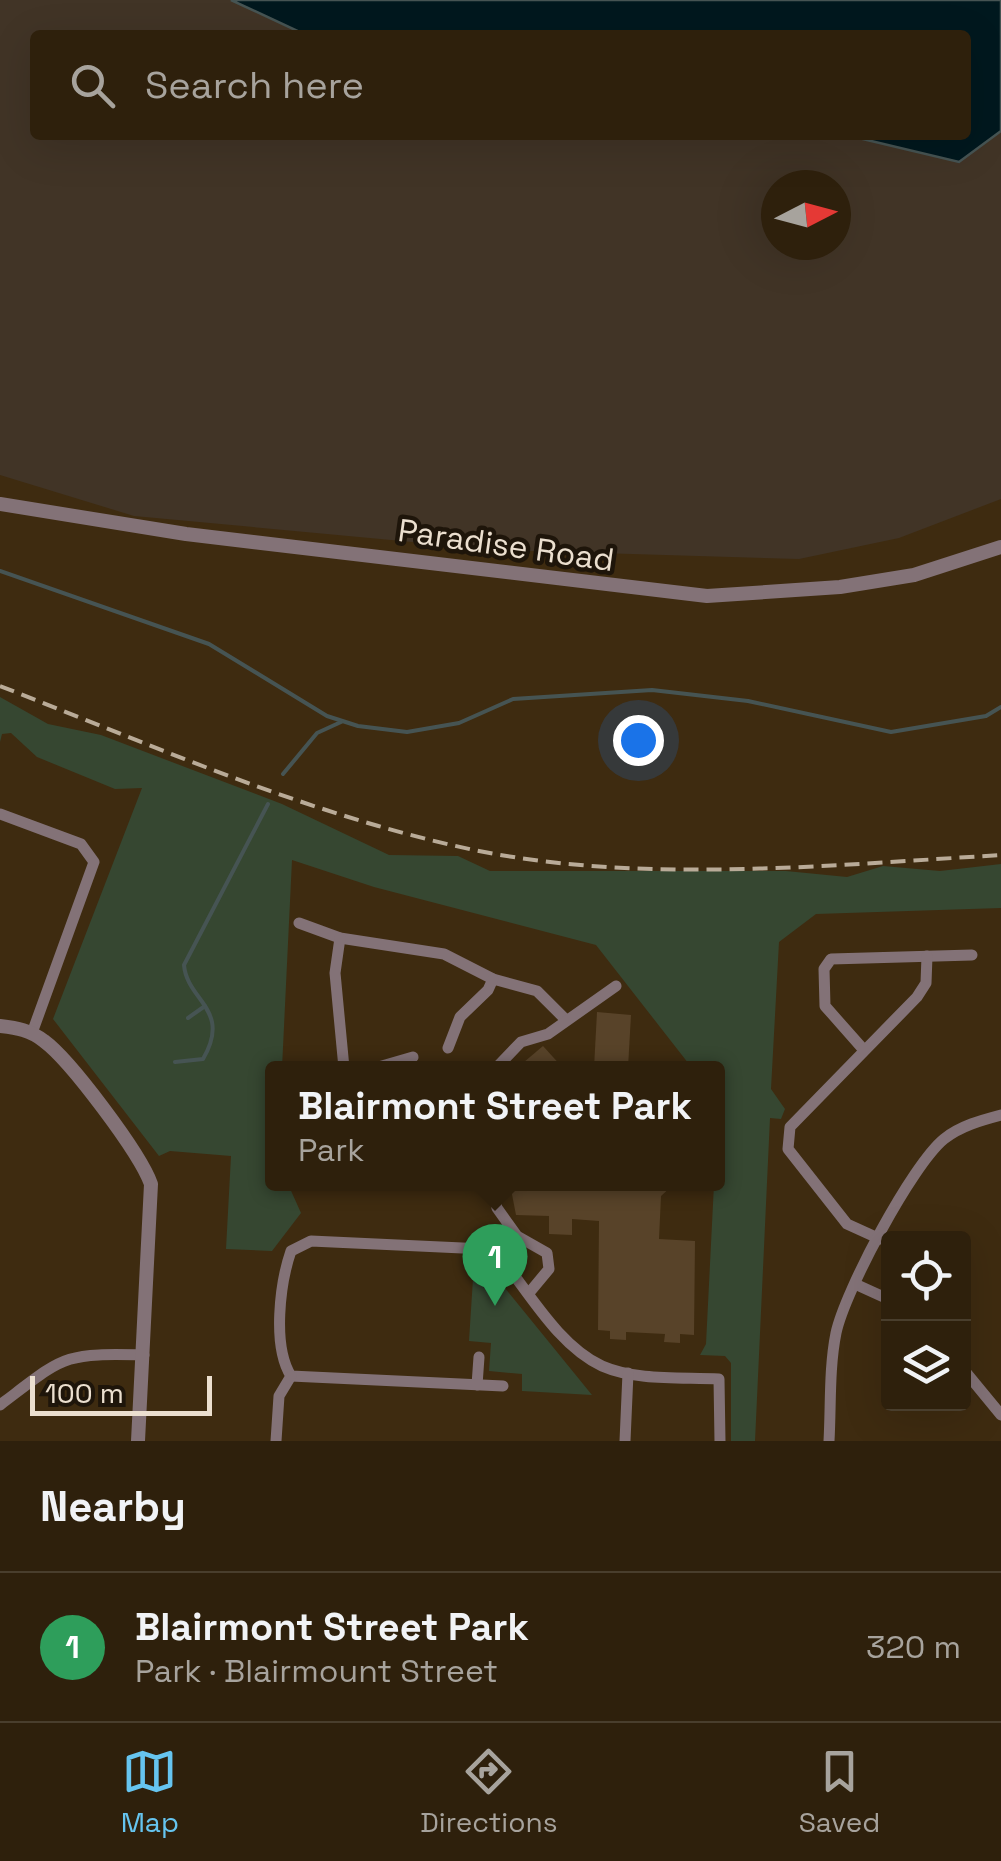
<!DOCTYPE html>
<html lang="en">
<head>
<meta charset="utf-8">
<style>
  body { margin:0; font-family:"Space Grotesk",sans-serif; background:#3a2d1a; color:#f1f3f6 }
  .controls { position:absolute; right:30px; bottom:30px; display:grid; overflow:hidden; border-radius:10px; box-shadow:0 10px 40px #0002 }
  .controls button { width:90px; height:90px; display:grid; place-items:center; padding:0; border:0; border-bottom:2px solid #493e2d; background:#2e200c; color:#f1f3f6; font:50px sans-serif }
  .compass { position:absolute; left:761px; top:170px; width:90px; height:90px; border-radius:50%; background:#2e200c; box-shadow:0 10px 40px #0002; rotate:84deg }
  .scale { position:absolute; left:30px; bottom:25px; width:182px; box-sizing:border-box; padding-left:10px; border:5px solid #ebdfcf; border-top:0; font-size:28px; line-height:35px; white-space:nowrap; color:#ebdfcf; -webkit-text-stroke:8px #1e150a; paint-order:stroke }
  .you { position:absolute; left:638px; top:740px; width:35px; height:35px; margin:-25px; border:8px solid #fff; border-radius:50%; background:#1a73e8; box-shadow:0 0 0 15px #1a73e833 }
  .badge { display:grid; place-items:center; width:65px; height:65px; border-radius:50%; background:#66c4ef; color:#fff; font-size:32px; font-weight:700 }
  .pin { position:absolute; translate:-50% -82px; filter:drop-shadow(0 2px 5px #0008) }
  .pin::after { content:''; position:absolute; top:52px; width:35px; height:30px; background:inherit; clip-path:polygon(0 0,100% 0,50% 100%) }
  .popup { position:absolute; left:265px; top:1061px; width:460px; height:130px; box-sizing:border-box; display:grid; place-content:center; border-radius:10px; background:#2e200c; filter:drop-shadow(0 2px 8px #0005); font-size:32px; white-space:nowrap; color:#a7a39d }
  .popup b { font-size:38px; color:#f1f3f6 }
  .popup::after { content:''; position:absolute; left:50%; top:100%; margin-left:-20px; border:20px solid transparent; border-top-color:#2e200c }
  .list { margin:0; padding:0; list-style:none }
  h2 { display:flex; justify-content:space-between; align-items:center; height:130px; margin:0; padding:0 40px; font-size:42px }
  h2 small { font-size:32px; font-weight:400; color:#a7a39d }
  .list li { display:grid; grid-template-columns:65px 1fr auto; gap:30px; align-items:center; box-sizing:border-box; height:150px; padding:0 40px; border-top:2px solid #493e2d }
  .list b { display:block; font-size:38px; white-space:nowrap }
  .list p { margin:0; font-size:32px; white-space:nowrap; color:#a7a39d }
  .list em { font-size:32px; font-style:normal; color:#a7a39d }
  .icon { flex:none; width:55px; height:55px; fill:none; stroke:currentColor; stroke-width:2; stroke-linecap:round; stroke-linejoin:round }
  .map { position:relative; flex:none; width:1001px; height:1441px; overflow:hidden }
  .search { position:absolute; background:#2e200c; box-shadow:0 10px 40px #0002; left:30px; right:30px; top:30px; height:110px; display:flex; align-items:center; gap:25px; box-sizing:border-box; padding:0 35px; border-radius:10px; color:#a7a39d; font-size:38px }
  .sheet { height:280px; background:#2e200c }
  nav { display:flex; justify-content:space-around; align-items:center; box-sizing:border-box; height:140px; border-top:2px solid #493e2d; background:#2e200c; font-size:28px; color:#a7a39d }
  nav a { display:grid; justify-items:center; gap:5px }
  nav .on { color:#66c4ef }
  .map>svg:first-child { display:block }
  .industrial { fill:#413426; fill-rule:evenodd }
  .green { fill:#364731 }
  .water { fill:#00181e; stroke:#465453; stroke-width:2.5 }
  .lines { fill:none; stroke-linecap:round; stroke-linejoin:round }
  .stream { stroke:#465453; stroke-width:4 }
  .building { fill:#584329 }
  .minor { stroke:#837277; stroke-width:11 }
  .tertiary { stroke:#837277; stroke-width:14 }
  .rail { stroke:#b9ab98; stroke-width:4; stroke-dasharray:15 8; stroke-linecap:butt }
  .labels { text-anchor:middle; dominant-baseline:central; stroke-width:9; stroke-linejoin:round; paint-order:stroke }
  .street-label { font-size:32px; fill:#ebdfcf; stroke:#1e150a }
</style>
</head>
<body>
<div class="map">
<svg width="1001" height="1441" viewBox="0 0 1001 1441">
  <rect width="100%" height="100%" fill="#3e2b10"/>
  <path class="industrial" d="M0 0H1001V499L899 538 799 559 499 550 134 516 0 475ZM35 35H966V135H35ZM776 185H836V245H776Z"/>
  <g class="green">
    <polygon points="0,697 48,724 101,735 282,804 389,855 458,856 490,871 786,871 847,877 883,866 940,871 1001,864 1001,908 816,914 779,942 771,1089 785,1109 781,1119 770,1118 755,1441 731,1441 731,1363 725,1356 700,1355 706,1344 714,1184 718,1184 718,1068 692,1068 596,945 374,887 292,860 282,1068 272,1068 272,1184 288,1184 301,1213 272,1251 226,1249 231,1156 170,1151 159,1156 53,1019 142,788 115,789 37,757 11,733 2,734 0,742"/>
    <polygon points="474,1263 491,1271 592,1395 522,1391 522,1374 489,1371 491,1343 469,1341"/>
  </g>
  <polygon class="water" points="231,0 1001,0 1001,131 959,162 846,135 966,135 966,35 306,35"/>
  <g class="lines">
    <g class="stream">
      <polyline points="0,571 209,644 327,716 358,726 407,732 459,723 513,699 652,690 748,701 891,732 986,716 1001,707"/>
      <polyline points="283,774 317,733 341,722"/>
      <polyline points="188,1018 205,1006"/>
      <path d="M175 1062 203 1059C232 1009 187 1001 184 965L268 804"/>
    </g>
  </g>
  <g class="building">
    <polygon points="597,1012 631,1015 628,1068 594,1068"/>
    <polygon points="543,1046 563,1068 517,1068"/>
    <polygon points="510,1184 674,1184 661,1196 659,1239 695,1241 694,1335 680,1334 680,1343 664,1342 665,1334 626,1332 626,1340 610,1339 610,1331 598,1330 599,1221 572,1219 572,1235 549,1234 549,1216 516,1215"/>
  </g>
  <g class="lines">
    <g class="minor">
      <polyline points="0,814 81,844 94,862 32,1033"/>
      <polyline points="299,923 340,938 444,954 493,979 537,991 566,1020"/>
      <polyline points="340,938 335,973 344,1068"/>
      <polyline points="448,1048 460,1017 488,990 493,979"/>
      <polyline points="863,1049 825,1006 824,969 831,959 972,955"/>
      <polyline points="375,1068 413,1057"/>
      <polyline points="496,1068 521,1042 548,1034 616,986"/>
      <polyline points="409,1184 491,1184"/>
      <polyline points="491,1184 497,1208 517,1236 547,1253 549,1269 529,1293"/>
      <polyline points="880,1239 847,1224 788,1149 790,1127 917,997 926,983 927,956"/>
      <polyline points="855,1284 888,1299"/>
      <polyline points="964,1370 1001,1415"/>
      <polyline points="477,1385 479,1357"/>
      <path d="M503 1386 291 1376C272 1346 280 1283 291 1251L311 1241 484 1249 501 1258C530 1294 559 1346 602 1366 636 1381 682 1377 719 1379L720 1441"/>
      <path d="M0 1405C65 1356 61 1353 144 1355"/>
      <polyline points="276,1441 279,1396 291,1376"/>
      <polyline points="625,1441 628,1373"/>
      <path d="M829 1441C831 1405 829 1368 836 1333 845 1291 912 1165 944 1139 960 1126 982 1120 1001 1115"/>
    </g>
    <g class="tertiary">
      <polyline points="0,504 186,534 707,596 840,587 914,575 1001,547"/>
      <path d="M0 1026C17 1028 30 1030 44 1041 70 1060 140 1153 151 1184L138 1441"/>
    </g>
    <path class="rail" d="M0 686C157 747 313 817 479 851 645 884 833 865 1001 855"/>
  </g>
  <g class="labels">
    <g class="street-label">
      <text transform="translate(506 545) rotate(8)">Paradise Road</text>
    </g>
  </g>
</svg>
<div class="controls">
<button><svg class="icon" aria-label="locate" viewBox="0 0 24 24"><circle cx="12" cy="12" r="6"/><path d="M12 2v4M12 18v4M2 12h4M18 12h4"/></svg></button>
<button><svg class="icon" aria-label="layers" viewBox="0 0 24 24"><path d="M12 4l9 5-9 5-9-5zM3 14l9 5 9-5"/></svg></button>
</div>
<svg class="compass" viewBox="-18 -18 36 36"><path d="M0-13l5 13h-10z" fill="#e53935"/><path d="M0 13l5-13h-10z" fill="#a7a39d"/></svg>
<div class="scale">100 m</div>
<div class="you"></div>
<div class="pin badge" style="left:495px;top:1306px;background:#2e9e5b">1</div>
<div class="popup"><b>Blairmont Street Park</b>Park</div>
<div class="search"><svg class="icon" aria-label="search" viewBox="0 0 24 24"><circle cx="10" cy="10" r="6"/><path d="M15 15l6 6"/></svg>Search here</div>
</div>
<section class="sheet">
<h2>Nearby<small></small></h2>
<ul class="list">
<li><span class="badge" style="background:#2e9e5b">1</span><div><b>Blairmont Street Park</b><p>Park · Blairmount Street</p></div><em>320 m</em></li>
</ul>
</section>
<nav>
<a class="on"><svg class="icon" aria-label="map" viewBox="0 0 24 24"><path d="M3 6l6-2 6 2 6-2v14l-6 2-6-2-6 2zM9 4v14M15 6v14"/></svg>Map</a>
<a><svg class="icon" aria-label="directions" viewBox="0 0 24 24"><path d="M12 3l9 9-9 9-9-9zM9 14v-3h6M13 9l2 2-2 2"/></svg>Directions</a>
<a><svg class="icon" aria-label="saved" viewBox="0 0 24 24"><path d="M7 4h10v16l-5-4-5 4z"/></svg>Saved</a>
</nav>
</body>
</html>
